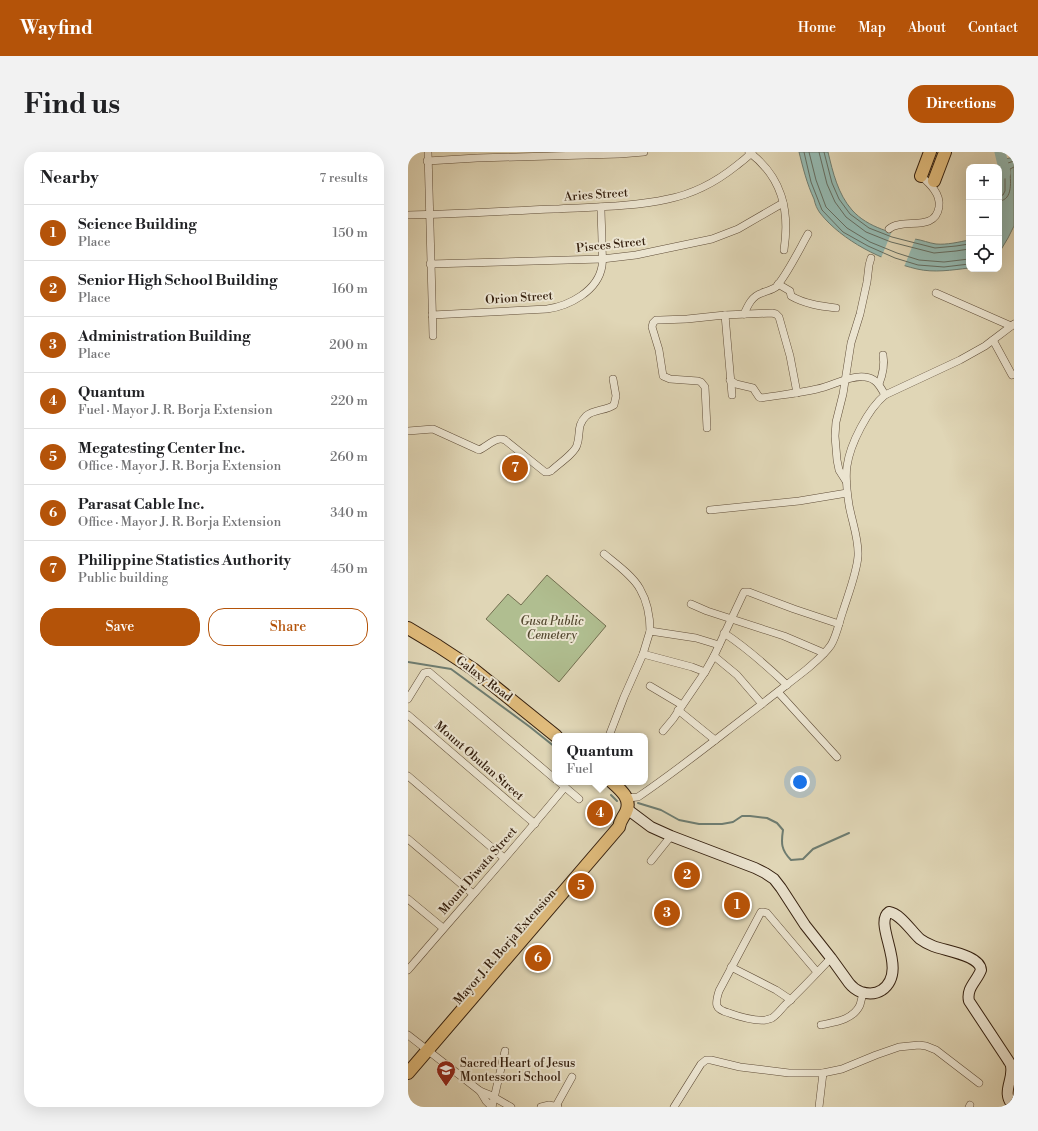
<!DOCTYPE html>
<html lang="en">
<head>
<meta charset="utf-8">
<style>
  body { margin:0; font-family:"Libre Bodoni",serif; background:#f2f2f2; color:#202124 }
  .controls { position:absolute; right:12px; top:12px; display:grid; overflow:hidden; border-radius:8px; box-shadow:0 4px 16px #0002 }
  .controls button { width:36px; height:36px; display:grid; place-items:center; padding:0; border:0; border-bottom:1px solid #e0e0e0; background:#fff; color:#202124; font:20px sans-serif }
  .you { position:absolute; left:392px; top:630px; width:14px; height:14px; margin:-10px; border:3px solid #fff; border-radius:50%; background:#1a73e8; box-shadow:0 0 0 6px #1a73e833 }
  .badge { display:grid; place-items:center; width:26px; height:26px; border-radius:50%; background:#b45309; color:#fff; font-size:13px; font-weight:700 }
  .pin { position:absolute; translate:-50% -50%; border:2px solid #fff; box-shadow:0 1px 4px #0006 }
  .popup { position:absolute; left:144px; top:581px; width:96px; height:52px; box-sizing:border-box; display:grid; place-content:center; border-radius:8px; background:#fff; filter:drop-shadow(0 1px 3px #0005); font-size:13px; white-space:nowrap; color:#757577 }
  .popup b { font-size:15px; color:#202124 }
  .popup::after { content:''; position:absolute; left:50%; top:100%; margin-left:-8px; border:8px solid transparent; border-top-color:#fff }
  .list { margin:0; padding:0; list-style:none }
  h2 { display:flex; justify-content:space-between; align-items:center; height:52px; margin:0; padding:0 16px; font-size:17px }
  h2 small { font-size:13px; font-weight:400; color:#757577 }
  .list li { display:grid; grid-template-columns:26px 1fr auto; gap:12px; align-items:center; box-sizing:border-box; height:56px; padding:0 16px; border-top:1px solid #e0e0e0 }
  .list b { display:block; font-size:15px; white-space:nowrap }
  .list p { margin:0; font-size:13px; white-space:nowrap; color:#757577 }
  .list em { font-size:13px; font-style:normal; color:#757577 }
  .actions { display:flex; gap:8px; padding:12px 16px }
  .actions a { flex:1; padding:9px 0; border:1px solid #b45309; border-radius:16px; text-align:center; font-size:14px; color:#b45309 }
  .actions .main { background:#b45309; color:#fff }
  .icon { flex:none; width:22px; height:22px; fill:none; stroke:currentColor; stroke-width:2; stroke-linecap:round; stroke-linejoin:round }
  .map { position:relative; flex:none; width:606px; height:955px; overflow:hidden; border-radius:16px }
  header { display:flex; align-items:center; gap:24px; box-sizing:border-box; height:56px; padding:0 20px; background:#b45309; color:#fff }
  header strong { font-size:19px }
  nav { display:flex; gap:22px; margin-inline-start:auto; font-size:14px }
  .intro { display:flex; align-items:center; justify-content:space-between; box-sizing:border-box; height:96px; padding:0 24px }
  h1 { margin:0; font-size:28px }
  .button { padding:10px 18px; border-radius:16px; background:#b45309; color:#fff; font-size:14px; font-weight:700 }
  main { display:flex; gap:24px; padding:0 24px }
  aside { flex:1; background:#fff; border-radius:16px; box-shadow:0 4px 16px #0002 }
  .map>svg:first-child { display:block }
  .green { fill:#b0be90; stroke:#726f50 }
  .water { fill:#94b9b1; stroke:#6e7c70 }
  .pier { fill:#e0d6b6 }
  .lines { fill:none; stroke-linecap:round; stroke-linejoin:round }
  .shore { stroke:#646c60; stroke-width:1 }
  .stream { stroke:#6e7c70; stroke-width:2 }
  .river { stroke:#94b9b1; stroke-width:11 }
  .minor-casing { stroke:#604e39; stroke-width:8 }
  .secondary-casing { stroke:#35200f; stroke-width:12 }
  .primary-casing { stroke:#35200f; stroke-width:14 }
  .minor { stroke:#ebe4d0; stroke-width:7 }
  .secondary { stroke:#ebe4d0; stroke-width:10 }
  .primary { stroke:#e0bb7b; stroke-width:12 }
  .labels { text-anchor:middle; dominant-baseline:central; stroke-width:4; stroke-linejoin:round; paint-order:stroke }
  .street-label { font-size:12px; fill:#35200f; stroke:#ebe4d0 }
  .park-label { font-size:12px; font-style:italic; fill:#54482f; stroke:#ebe4d0 }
  .poi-label { font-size:12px; fill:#35200f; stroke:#ebe4d0; text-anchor:start }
</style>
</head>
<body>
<header>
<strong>Wayfind</strong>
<nav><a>Home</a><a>Map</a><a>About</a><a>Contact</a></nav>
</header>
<div class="intro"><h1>Find us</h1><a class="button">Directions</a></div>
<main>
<aside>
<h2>Nearby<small>7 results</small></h2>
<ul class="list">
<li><span class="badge">1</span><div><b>Science Building</b><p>Place</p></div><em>150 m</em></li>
<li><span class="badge">2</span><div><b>Senior High School Building</b><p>Place</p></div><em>160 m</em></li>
<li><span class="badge">3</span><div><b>Administration Building</b><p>Place</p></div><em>200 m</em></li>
<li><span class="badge">4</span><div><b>Quantum</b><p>Fuel · Mayor J. R. Borja Extension</p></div><em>220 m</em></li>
<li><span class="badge">5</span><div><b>Megatesting Center Inc.</b><p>Office · Mayor J. R. Borja Extension</p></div><em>260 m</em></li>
<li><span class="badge">6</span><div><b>Parasat Cable Inc.</b><p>Office · Mayor J. R. Borja Extension</p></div><em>340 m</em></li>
<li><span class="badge">7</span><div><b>Philippine Statistics Authority</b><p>Public building</p></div><em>450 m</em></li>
</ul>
<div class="actions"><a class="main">Save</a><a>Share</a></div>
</aside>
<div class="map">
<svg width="606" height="955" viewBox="0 0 606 955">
  <rect width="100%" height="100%" fill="#e0d6b6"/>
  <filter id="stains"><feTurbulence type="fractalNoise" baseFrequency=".005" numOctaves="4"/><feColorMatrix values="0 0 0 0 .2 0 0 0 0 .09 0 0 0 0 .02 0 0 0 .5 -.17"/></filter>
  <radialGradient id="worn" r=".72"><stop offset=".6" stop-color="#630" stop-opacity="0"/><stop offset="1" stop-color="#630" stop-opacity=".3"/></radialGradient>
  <polygon class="green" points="139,423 198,474 151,530 78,467 100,442 113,453"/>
  <g class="water">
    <path d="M391 0H420C425 21 430 42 444 58 460 76 485 81 507 87 514 88 521 91 528 92 539 93 551 90 561 88V116C544 118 526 121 509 117 475 109 434 89 412 61 409 57 407 52 406 47 399 32 395 16 391 0Z"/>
    <polygon points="606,5 606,74 600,86 591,101 591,49 593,38 593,8"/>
  </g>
  <polygon class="pier" points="484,79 508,85 496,115 473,106"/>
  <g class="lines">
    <g class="shore">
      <polyline points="396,0 403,30 414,58 435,80 460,94 487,106 510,113 536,115 561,112"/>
      <polyline points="401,0 408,28 418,55 439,76 462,90 489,101 511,108 536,110 561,107"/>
      <polyline points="411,0 419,32 427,50 438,65 458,80 483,90 526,101 548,99 561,97"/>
      <polyline points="416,0 424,31 431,47 442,62 461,76 484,85 527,96 548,94 561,92"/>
      <polyline points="591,44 595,43 597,39 597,12 606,9"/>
      <path d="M591 49C606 48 602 28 602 17L606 15"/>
    </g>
    <g class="stream">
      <polyline points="0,510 43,517 122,575 147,595"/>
      <polyline points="188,630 194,636"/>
      <polyline points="203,643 209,649"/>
      <path d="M230 651 253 658 271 668 291 672H314L325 670 334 664H342L359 666 369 671 375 678C373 691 373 698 383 708L395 707 405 697 441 681"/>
    </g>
    <polyline class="river" points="592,0 597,21"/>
    <defs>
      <g id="minor">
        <polyline points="20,0 25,184"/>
        <path d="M341 0C374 25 382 58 376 98"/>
        <polyline points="19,9 69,6 212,2 236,0"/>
        <path d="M0 63C49 62 97 59 146 57 182 55 225 55 260 47 285 42 308 30 328 14 333 10 340 5 344 0"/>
        <path d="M481 77C494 65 527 81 531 55 533 42 522 32 513 24"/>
        <polyline points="22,112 194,107 228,103 304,87 330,77 375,51"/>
        <path d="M370 132 382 139 383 144C397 152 412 154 428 156"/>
        <polyline points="528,141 603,174"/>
        <path d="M336 162C340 153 344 144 354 141 358 139 364 138 368 135 379 123 392 96 400 82"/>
        <path d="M24 163 139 157C161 154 190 139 194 114 195 107 194 99 194 92 194 80 193 67 193 55"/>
        <polyline points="317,163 364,161 368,162 371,165 382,204 389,241"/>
        <polyline points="585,188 604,223"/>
        <path d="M322 228 328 232 345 236 351 245 353 246C372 243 391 241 409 237 424 234 442 223 457 225 468 226 472 234 477 243"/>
        <path d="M471 232C475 222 477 214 475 203"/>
        <polyline points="299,276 297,235 293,230 290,229 262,227 255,224 251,198 244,175 245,171 248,168 252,168 279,167 317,163 324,243"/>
        <path d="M0 279 25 277 69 297 71 298C80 294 88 284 97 288L137 320H140L143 319C149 313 167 301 169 293 173 282 168 274 178 264 186 257 198 259 206 253L208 244 205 227"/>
        <polyline points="438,329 431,318 429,308 427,284 428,270 435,242 443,191 452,162 459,130 461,113 463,106"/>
        <polyline points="302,358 391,349 439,341"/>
        <path d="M196 402C207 411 225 424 232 437 239 449 242 465 242 479"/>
        <polyline points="283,452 299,459 376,484 416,501"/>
        <path d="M316 481C339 496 359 514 379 533"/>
        <polyline points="235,502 284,515 297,520"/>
        <polyline points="306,504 329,523 354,552"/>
        <polyline points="242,534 274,553"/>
        <polyline points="370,540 429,605"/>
        <polyline points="0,547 16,521 21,520 147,627"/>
        <polyline points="270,558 307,588"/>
        <polyline points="0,563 127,672"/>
        <polyline points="255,579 265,567 297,520 306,504 336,440 341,440 386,457 431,472"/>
        <polyline points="201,584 216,545 235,502 242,479 288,486 311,493"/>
        <polyline points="0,624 96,706"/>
        <polyline points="151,630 171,647"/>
        <path d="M219 646 230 645C273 616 313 583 354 552 369 540 384 529 399 517 407 510 417 502 423 493 429 483 431 470 435 459 440 443 449 420 450 404 451 387 444 370 441 353 439 340 437 327 439 314 442 292 460 257 477 243L552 208 577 194 606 172"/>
        <polyline points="0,687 65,742"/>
        <polyline points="243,709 263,684"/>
        <polyline points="0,747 35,776"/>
        <polyline points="323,815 368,838 383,848"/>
        <path d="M0 818C52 757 106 697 157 635"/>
        <path d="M409 820 359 761 355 760H353L311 839C307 852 306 857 321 861 332 865 346 869 358 868 360 867 362 867 364 866 369 863 373 857 377 853 393 838 408 822 423 806"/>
        <path d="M413 873C427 870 445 868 452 853 453 849 454 845 455 841"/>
        <polyline points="0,883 72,939 82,943 103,955"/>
        <polyline points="72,939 78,949 84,955"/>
        <polyline points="148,954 164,925"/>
        <polyline points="84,955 97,899"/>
        <polyline points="133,955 141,953 150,955"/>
        <polyline points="266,955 293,912 298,908 303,908 332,915 357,918 381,921 415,921 434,917 468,903 491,895 511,893 518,894 528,898 571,931"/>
        <polyline points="411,955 415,921"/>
        <polyline points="561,955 562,953"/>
      </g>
      <path id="secondary" d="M219 657 243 675 263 684 347 716 357 721 366 727 373 736 397 773 423 806 441 831C444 835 448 838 453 840 460 842 468 842 474 838 502 818 464 772 481 760 493 762 503 779 512 787 516 790 520 792 525 794 537 799 572 803 573 818 569 829 558 836 561 849L600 908C601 910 603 912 603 914 606 929 592 940 606 955"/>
      <g id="primary">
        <polyline points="513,24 522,0"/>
        <polyline points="526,29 537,0"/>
        <polyline points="0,476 30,494 65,517 148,584"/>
        <path d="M0 921 211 675C212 668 215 666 218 660 224 647 213 638 204 630"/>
      </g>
    </defs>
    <use href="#minor" class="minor-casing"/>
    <use href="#secondary" class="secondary-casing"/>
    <use href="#primary" class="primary-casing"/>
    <use href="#minor" class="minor"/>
    <use href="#secondary" class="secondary"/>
    <use href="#primary" class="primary"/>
  </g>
  <defs>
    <symbol id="school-pin" viewBox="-11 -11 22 30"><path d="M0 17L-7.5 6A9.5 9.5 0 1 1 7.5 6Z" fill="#8f2418" stroke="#ebe4d0"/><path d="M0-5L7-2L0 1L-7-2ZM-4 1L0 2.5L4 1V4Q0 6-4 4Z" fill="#fff"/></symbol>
  </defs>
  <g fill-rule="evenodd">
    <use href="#school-pin" x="27" y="907" width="22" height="30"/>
  </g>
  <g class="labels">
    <g class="street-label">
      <text transform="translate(188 43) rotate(-4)">Aries Street</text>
      <text transform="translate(203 93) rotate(-6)">Pisces Street</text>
      <text transform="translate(111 146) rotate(-4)">Orion Street</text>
      <text transform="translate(76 527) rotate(37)">Galaxy Road</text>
      <text transform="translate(71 609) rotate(41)">Mount Obulan Street</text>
      <text transform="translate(70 719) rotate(-49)">Mount Diwata Street</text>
      <text transform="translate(97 795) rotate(-49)">Mayor J. R. Borja Extension</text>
    </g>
    <g class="park-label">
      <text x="144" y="469">Gusa Public<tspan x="144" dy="14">Cemetery</tspan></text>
    </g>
    <g class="poi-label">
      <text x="52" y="911">Sacred Heart of Jesus<tspan x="52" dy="14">Montessori School</tspan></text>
    </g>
  </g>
  <rect width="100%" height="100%" filter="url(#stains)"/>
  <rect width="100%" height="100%" fill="url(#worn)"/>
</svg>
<div class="controls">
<button>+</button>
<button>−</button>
<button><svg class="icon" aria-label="locate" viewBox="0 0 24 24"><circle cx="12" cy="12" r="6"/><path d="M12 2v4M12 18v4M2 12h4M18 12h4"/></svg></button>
</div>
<div class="you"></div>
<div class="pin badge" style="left:329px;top:753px">1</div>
<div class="pin badge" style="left:279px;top:723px">2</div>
<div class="pin badge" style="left:259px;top:761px">3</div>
<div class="pin badge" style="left:192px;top:661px">4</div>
<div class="popup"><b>Quantum</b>Fuel</div>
<div class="pin badge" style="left:173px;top:734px">5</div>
<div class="pin badge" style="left:130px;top:806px">6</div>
<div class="pin badge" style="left:107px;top:316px">7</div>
</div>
</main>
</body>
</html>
